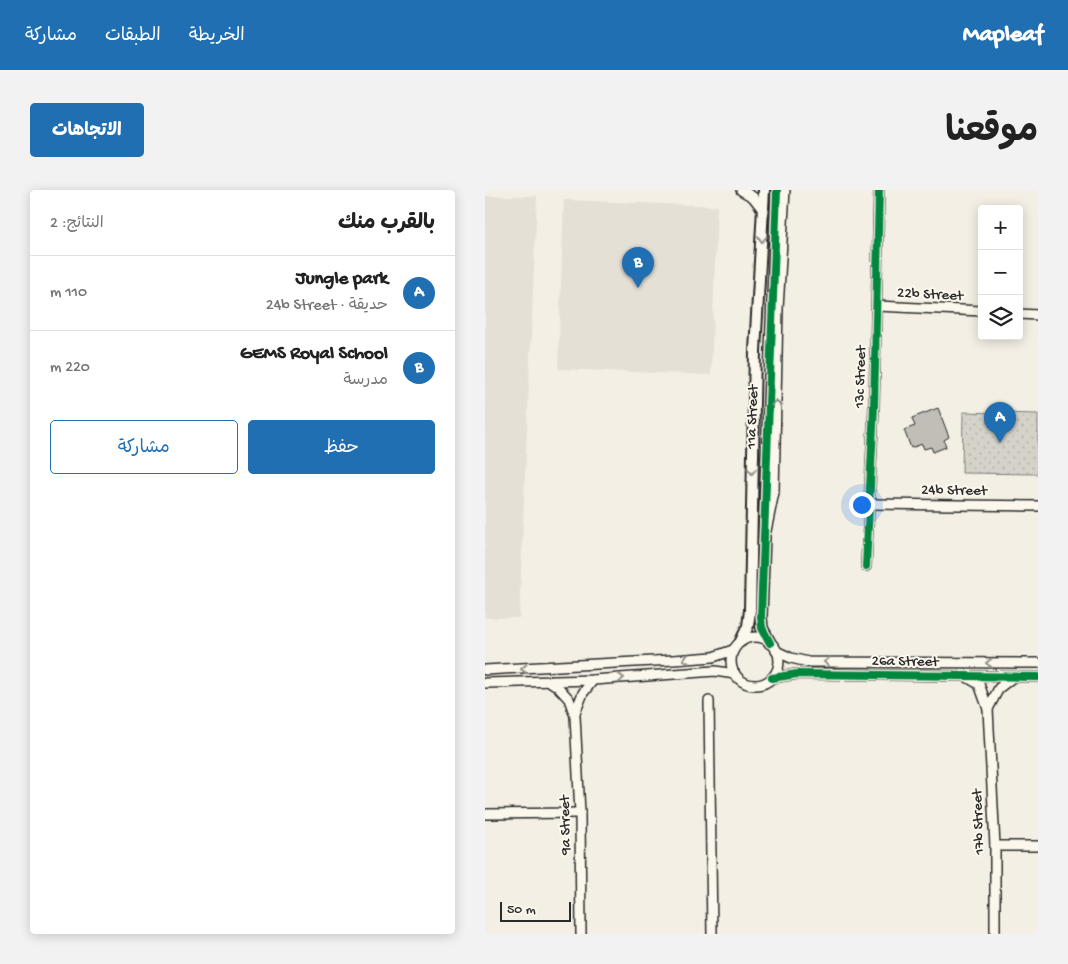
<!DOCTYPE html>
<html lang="ar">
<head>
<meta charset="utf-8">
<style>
  body { margin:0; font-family:"Gochi Hand","Playpen Sans Arabic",sans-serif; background:#f2f2f2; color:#222; direction:rtl }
  .controls { position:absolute; right:15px; top:15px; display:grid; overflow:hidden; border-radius:5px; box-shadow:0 2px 12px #0003 }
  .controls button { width:45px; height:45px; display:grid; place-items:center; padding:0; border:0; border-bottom:1px solid #e0e0e0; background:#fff; color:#222; font:25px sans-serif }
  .scale { position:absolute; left:15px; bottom:12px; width:71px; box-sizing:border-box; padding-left:5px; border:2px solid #2b2b2b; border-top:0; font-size:14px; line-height:18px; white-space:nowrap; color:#2b2b2b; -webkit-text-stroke:4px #fbf7ec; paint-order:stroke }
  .you { position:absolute; left:376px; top:314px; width:18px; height:18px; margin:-12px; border:4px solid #fff; border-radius:50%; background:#1a73e8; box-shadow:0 0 0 8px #1a73e833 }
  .badge { display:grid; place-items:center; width:32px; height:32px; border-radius:50%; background:#1f6fb2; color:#fff; font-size:16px; font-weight:700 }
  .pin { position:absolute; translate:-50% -41px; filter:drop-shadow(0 1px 2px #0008) }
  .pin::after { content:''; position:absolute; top:26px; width:18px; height:15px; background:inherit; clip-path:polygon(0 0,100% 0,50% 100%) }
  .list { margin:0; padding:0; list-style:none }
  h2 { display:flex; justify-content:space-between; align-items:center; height:65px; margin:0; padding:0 20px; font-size:21px }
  h2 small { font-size:16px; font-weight:400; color:#767676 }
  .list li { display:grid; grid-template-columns:32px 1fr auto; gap:15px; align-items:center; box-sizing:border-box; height:75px; padding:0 20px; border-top:1px solid #e0e0e0 }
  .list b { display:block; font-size:19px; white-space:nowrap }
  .list p { margin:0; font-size:16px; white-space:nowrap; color:#767676 }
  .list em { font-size:16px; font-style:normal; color:#767676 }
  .actions { display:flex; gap:10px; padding:15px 20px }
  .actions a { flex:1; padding:11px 0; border:1px solid #1f6fb2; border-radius:5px; text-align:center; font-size:18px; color:#1f6fb2 }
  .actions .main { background:#1f6fb2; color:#fff }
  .icon { flex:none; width:28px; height:28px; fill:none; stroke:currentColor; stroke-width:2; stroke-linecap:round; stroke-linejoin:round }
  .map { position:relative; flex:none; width:553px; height:744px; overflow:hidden; direction:ltr; border-radius:5px }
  header { display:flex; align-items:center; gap:30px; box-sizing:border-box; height:70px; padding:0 25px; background:#1f6fb2; color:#fff }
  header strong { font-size:24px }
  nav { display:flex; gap:28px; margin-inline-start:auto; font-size:18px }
  .intro { display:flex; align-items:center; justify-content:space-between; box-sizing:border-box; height:120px; padding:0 30px }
  h1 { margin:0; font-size:35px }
  .button { padding:12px 22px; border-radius:5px; background:#1f6fb2; color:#fff; font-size:18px; font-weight:700 }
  main { display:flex; gap:30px; padding:0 30px }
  aside { flex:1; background:#fff; border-radius:5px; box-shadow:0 2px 12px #0003 }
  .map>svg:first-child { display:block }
  .built { fill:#e4e0d6 }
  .grass { fill:url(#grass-dots); stroke:#807e7a }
  .building { fill:#c0beb6; stroke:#2b2b2b }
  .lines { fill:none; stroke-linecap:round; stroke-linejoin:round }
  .minor-casing { stroke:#2b2b2b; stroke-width:12 }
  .tertiary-casing { stroke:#2b2b2b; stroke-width:14 }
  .minor { stroke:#fbf7ec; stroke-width:9 }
  .tertiary { stroke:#fbf7ec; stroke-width:10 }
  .cycleway-casing { stroke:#fbf7ec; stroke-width:11 }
  .cycleway { stroke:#00873e; stroke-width:8 }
  .oneway { stroke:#93918c }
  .labels { text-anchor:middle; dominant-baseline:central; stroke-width:4; stroke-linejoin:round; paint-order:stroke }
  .street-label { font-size:15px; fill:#2b2b2b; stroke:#fbf7ec }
</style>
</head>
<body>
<header>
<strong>Mapleaf</strong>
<nav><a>الخريطة</a><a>الطبقات</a><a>مشاركة</a></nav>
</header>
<div class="intro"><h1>موقعنا</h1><a class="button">الاتجاهات</a></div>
<main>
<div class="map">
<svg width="553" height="744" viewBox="0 0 553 744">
  <defs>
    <pattern id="grass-dots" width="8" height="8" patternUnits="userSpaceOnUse" patternTransform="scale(1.25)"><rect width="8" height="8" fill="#d5d2c9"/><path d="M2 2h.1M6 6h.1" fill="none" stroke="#b7b4ad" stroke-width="1.8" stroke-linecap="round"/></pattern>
  </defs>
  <rect width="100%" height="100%" fill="#f3efe4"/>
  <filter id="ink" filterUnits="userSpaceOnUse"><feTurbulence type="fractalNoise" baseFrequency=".02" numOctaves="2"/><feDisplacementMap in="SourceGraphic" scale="10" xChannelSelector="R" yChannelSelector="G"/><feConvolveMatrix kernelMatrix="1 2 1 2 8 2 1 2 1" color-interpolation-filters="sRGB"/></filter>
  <g filter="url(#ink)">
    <g class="built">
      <polygon points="0,6 52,6 34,428 0,428"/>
      <polygon points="79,10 232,16 226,185 73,179"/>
    </g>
    <polygon class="grass" points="478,222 553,224 553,284 477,283"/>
    <polygon class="building" points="453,218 464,247 459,250 461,257 448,262 446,257 439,259 437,254 426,258 419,240 430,236 427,228"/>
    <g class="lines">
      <defs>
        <g id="minor">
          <polyline points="256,0 268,7 279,21"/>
          <polyline points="392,116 497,121"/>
          <polyline points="534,124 553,125"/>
          <polyline points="385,314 553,316"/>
          <polyline points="281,341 289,302 293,119 300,0"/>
          <polyline points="381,376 389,217 394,0"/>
          <circle cx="270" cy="471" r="24"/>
          <polyline points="291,461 306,468 323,472 553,473"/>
          <polyline points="0,480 188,470 228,467 248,460"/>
          <polyline points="482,487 494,494 503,519 510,656 510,744"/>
          <polyline points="287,488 312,484 553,487"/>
          <polyline points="64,491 72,496 84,509 90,526 95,623 96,744"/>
          <polyline points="0,493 108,490 230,481 250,484"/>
          <polyline points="224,511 227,744"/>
          <polyline points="503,519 514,498 528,487"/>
          <polyline points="90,523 98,503 108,490"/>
          <polyline points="0,624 95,623"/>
          <polyline points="510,656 553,656"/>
        </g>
        <g id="tertiary">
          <polyline points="256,451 263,436 265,420 270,161 279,0"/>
          <polyline points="285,453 277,438 276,427 292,0"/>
        </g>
      </defs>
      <use href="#minor" class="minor-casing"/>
      <use href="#tertiary" class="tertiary-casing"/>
      <use href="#minor" class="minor"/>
      <use href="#tertiary" class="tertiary"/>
      <defs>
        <g id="cycleway">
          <polyline points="381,376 389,217 394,0"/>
          <polyline points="285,453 277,438 276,427 292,0"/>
          <polyline points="287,488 312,484 553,487"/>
        </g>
      </defs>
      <use href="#cycleway" class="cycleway-casing"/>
      <use href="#cycleway" class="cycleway"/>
    </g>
    <defs><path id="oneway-chevron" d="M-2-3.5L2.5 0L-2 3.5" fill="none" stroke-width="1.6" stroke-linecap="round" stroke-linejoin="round" transform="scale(1.25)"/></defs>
    <g class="oneway">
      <use href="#oneway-chevron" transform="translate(277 49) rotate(95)"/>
      <use href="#oneway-chevron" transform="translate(291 213) rotate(-89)"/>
      <use href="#oneway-chevron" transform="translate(267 281) rotate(92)"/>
      <use href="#oneway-chevron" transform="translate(201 469) rotate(174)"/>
      <use href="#oneway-chevron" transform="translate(342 472) rotate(-180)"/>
      <use href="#oneway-chevron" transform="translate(504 473) rotate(-180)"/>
      <use href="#oneway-chevron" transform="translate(39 479) rotate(178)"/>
      <use href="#oneway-chevron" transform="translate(136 488) rotate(-3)"/>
    </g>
  </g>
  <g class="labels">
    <g class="street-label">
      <text transform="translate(445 105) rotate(3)">22b Street</text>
      <text transform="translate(376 187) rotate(-88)">13c Street</text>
      <text transform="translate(268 227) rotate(-88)">11a Street</text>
      <text transform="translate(469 301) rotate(1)">24b Street</text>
      <text transform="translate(420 472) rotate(1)">26a Street</text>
      <text transform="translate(494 632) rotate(-92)">17b Street</text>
      <text transform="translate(81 635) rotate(-91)">9a Street</text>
    </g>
  </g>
</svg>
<div class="controls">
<button>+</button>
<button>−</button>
<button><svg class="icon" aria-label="layers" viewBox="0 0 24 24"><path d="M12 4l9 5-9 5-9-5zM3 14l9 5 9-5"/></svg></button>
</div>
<div class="scale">50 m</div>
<div class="you"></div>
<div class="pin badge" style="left:515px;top:253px">A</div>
<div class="pin badge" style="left:153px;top:98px">B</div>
</div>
<aside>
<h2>بالقرب منك<small>النتائج: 2</small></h2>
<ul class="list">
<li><span class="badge">A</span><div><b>Jungle park</b><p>حديقة · 24b Street</p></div><em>110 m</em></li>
<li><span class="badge">B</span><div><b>GEMS Royal School</b><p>مدرسة</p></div><em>220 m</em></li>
</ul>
<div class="actions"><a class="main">حفظ</a><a>مشاركة</a></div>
</aside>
</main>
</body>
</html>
